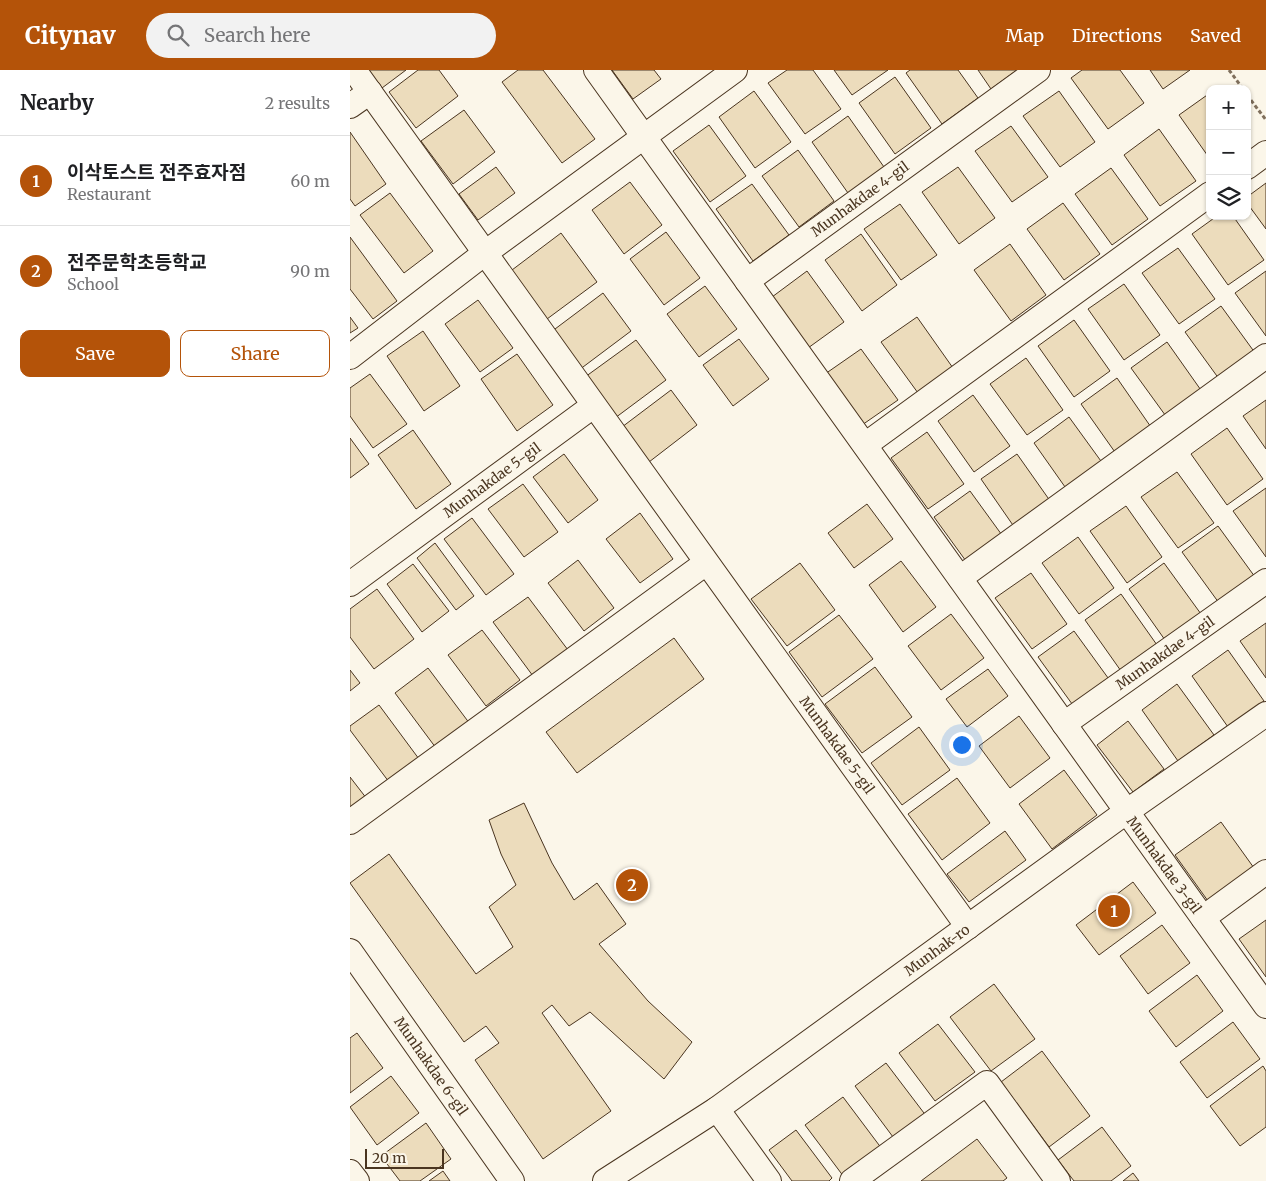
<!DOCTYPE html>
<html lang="en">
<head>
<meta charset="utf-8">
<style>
  body { margin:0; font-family:Merriweather,"Noto Sans KR",serif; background:#f2f2f2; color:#202124 }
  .controls { position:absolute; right:15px; top:15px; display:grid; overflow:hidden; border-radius:10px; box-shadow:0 1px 4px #0004 }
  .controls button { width:45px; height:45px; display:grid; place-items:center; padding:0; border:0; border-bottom:1px solid #e0e0e0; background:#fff; color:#202124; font:25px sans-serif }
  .scale { position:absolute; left:15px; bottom:12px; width:79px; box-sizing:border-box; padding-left:5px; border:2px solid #4a3520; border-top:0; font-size:14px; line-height:18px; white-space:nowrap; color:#4a3520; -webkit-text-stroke:4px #fbf6e9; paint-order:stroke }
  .you { position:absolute; left:611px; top:674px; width:18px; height:18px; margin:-12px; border:4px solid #fff; border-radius:50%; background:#1a73e8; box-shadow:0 0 0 8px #1a73e833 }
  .badge { display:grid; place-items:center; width:32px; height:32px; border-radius:50%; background:#b45309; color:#fff; font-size:16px; font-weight:700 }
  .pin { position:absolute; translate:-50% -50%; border:2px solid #fff; box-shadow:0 1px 5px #0006 }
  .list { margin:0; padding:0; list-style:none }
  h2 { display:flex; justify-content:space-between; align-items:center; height:65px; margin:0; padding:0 20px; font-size:21px }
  h2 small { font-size:16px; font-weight:400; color:#757577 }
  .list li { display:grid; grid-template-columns:32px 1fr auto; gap:15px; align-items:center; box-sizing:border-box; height:90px; padding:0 20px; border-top:1px solid #e0e0e0 }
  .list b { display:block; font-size:19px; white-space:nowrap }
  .list p { margin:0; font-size:16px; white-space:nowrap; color:#757577 }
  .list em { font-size:16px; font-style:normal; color:#757577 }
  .actions { display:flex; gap:10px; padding:15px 20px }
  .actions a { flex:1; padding:11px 0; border:1px solid #b45309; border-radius:10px; text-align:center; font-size:18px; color:#b45309 }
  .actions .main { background:#b45309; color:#fff }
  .icon { flex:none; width:28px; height:28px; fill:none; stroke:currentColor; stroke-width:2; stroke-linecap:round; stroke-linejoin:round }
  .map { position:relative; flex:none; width:916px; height:1111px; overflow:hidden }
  header { display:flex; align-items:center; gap:30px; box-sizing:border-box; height:70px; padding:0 25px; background:#b45309; color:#fff }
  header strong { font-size:24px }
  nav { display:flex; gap:28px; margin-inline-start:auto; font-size:18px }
  .search { width:350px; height:45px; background:#f2f2f2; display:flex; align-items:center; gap:12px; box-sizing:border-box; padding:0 18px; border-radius:28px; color:#757577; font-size:19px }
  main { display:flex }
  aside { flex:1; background:#fff }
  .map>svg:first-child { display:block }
  .building { fill:#ecdcbc; stroke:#4a3520 }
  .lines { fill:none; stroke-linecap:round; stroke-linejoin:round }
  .minor-casing { stroke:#4a3520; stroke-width:26 }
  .path { stroke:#7f6f5c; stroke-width:3; stroke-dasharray:4 2.5; stroke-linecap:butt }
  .minor { stroke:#fbf6e9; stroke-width:24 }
  .labels { text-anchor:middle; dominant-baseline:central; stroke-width:4; stroke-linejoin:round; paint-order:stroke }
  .street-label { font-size:14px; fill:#4a3520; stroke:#fbf6e9 }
</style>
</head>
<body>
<header>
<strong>Citynav</strong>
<div class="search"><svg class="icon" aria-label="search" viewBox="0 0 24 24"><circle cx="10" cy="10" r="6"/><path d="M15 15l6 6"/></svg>Search here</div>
<nav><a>Map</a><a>Directions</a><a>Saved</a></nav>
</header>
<main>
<aside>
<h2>Nearby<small>2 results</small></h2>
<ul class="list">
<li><span class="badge">1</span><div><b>이삭토스트 전주효자점</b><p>Restaurant</p></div><em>60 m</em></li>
<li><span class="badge">2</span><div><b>전주문학초등학교</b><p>School</p></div><em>90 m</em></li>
</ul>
<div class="actions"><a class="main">Save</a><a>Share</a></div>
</aside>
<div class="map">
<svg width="916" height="1111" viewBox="0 0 916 1111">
  <rect width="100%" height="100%" fill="#fbf6e9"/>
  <g class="building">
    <polygon points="18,0 56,0 32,18"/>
    <polygon points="68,0 89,0 108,26 66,58 39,22"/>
    <polygon points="168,0 193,0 245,69 212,93 152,12"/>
    <polygon points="262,0 304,0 311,9 283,29"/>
    <polygon points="437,0 463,0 491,39 455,64 418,13"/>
    <polygon points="484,0 538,0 502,25"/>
    <polygon points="560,0 608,0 628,28 592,54 556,3"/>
    <polygon points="628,0 667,0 641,19"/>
    <polygon points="732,0 770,0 794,33 758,59 721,8"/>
    <polygon points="800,0 840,0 813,19"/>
    <polygon points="545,7 581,58 545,84 509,33"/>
    <polygon points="404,21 441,72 405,98 369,47"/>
    <polygon points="709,21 745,72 710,97 673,46"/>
    <polygon points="860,23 860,89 829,45"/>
    <polygon points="114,40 145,82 103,114 71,71"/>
    <polygon points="498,46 534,97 498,123 462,72"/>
    <polygon points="359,55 396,106 360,132 323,81"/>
    <polygon points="661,56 698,107 662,132 625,81"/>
    <polygon points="809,59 846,111 810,136 774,85"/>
    <polygon points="0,62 36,114 5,136 0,129"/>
    <polygon points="448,80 484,131 449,157 412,106"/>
    <polygon points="146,97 165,123 128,150 109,124"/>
    <polygon points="608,97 645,148 609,174 572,122"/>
    <polygon points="761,98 798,149 762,175 725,124"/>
    <polygon points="280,112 312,155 274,184 242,140"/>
    <polygon points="916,113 916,159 897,133 897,127"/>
    <polygon points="402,114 439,165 403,191 366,139"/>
    <polygon points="40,123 83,181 54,203 10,145"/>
    <polygon points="713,133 750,184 714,210 677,159"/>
    <polygon points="550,134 587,185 551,210 514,159"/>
    <polygon points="867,146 883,146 914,190 878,215 842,164"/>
    <polygon points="316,162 350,208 314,235 280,189"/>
    <polygon points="211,163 247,212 197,249 162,200"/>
    <polygon points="511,164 547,215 512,241 475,190"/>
    <polygon points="0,167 47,231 23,249 0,219"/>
    <polygon points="660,174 696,225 661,251 624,200"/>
    <polygon points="828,178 865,229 829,254 792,203"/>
    <polygon points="457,201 494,252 458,278 422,227"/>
    <polygon points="916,201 916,266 885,223"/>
    <polygon points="774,214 810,265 774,290 738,239"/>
    <polygon points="355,216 387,259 349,287 317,244"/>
    <polygon points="253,223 281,261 229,300 201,262"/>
    <polygon points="128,230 163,278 130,302 95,254"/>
    <polygon points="871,236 908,287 872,313 835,262"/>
    <polygon points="0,247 8,258 0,263"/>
    <polygon points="567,247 603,298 568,323 531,272"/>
    <polygon points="724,250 760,301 724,327 688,276"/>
    <polygon points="73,261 110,316 74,341 37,286"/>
    <polygon points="389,269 419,309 383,336 353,295"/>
    <polygon points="286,270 316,310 265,348 235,307"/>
    <polygon points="817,272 853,323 818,349 781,298"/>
    <polygon points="511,279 548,330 512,355 475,304"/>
    <polygon points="167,284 203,335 167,361 131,309"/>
    <polygon points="676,288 713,340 677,365 640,314"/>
    <polygon points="20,304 57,354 23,378 0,346 0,318"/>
    <polygon points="767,308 803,360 767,385 731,334"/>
    <polygon points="321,320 347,355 299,392 272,357"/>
    <polygon points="623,325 660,376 624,402 588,351"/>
    <polygon points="916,330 916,379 893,346"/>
    <polygon points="719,347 756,398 720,424 684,373"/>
    <polygon points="877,358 913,409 877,435 841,384"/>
    <polygon points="63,360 101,414 66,439 28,385"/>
    <polygon points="577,362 614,414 578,439 541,388"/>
    <polygon points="0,368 19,394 0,408"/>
    <polygon points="214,384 248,430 218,453 183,407"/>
    <polygon points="667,384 703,435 667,461 631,409"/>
    <polygon points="827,402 864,453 828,478 791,427"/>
    <polygon points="173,414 208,462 174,487 138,439"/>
    <polygon points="916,418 916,487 883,441"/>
    <polygon points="620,421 657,472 621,498 584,447"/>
    <polygon points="517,434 543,469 504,498 478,463"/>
    <polygon points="776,436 812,487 777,513 740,461"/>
    <polygon points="290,443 323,489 290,513 256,469"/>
    <polygon points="122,448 164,504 136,525 94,469"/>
    <polygon points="868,456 905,507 869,533 832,482"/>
    <polygon points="728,467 764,518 729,544 692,493"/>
    <polygon points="85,473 124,526 106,540 67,488"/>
    <polygon points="228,490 264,538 234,561 198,513"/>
    <polygon points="551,491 586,537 553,562 519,515"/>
    <polygon points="450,493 485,540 437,576 401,529"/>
    <polygon points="814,493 851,544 815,570 779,519"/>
    <polygon points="63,494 99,541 72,562 37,514"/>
    <polygon points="681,503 717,554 682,579 645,528"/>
    <polygon points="27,519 64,569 24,599 0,567 0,539"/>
    <polygon points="771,524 807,575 771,601 735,550"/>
    <polygon points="178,527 218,580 183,606 143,552"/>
    <polygon points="601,544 634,588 591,620 558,576"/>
    <polygon points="489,545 523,589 472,627 439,582"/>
    <polygon points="916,553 916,608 890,571"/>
    <polygon points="132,560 170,610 136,636 98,585"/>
    <polygon points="724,561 761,612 725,638 688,587"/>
    <polygon points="324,568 354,609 227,703 196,662"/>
    <polygon points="878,580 914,631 878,657 842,606"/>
    <polygon points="525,597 562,647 512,683 475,634"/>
    <polygon points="78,598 120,654 86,678 45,623"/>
    <polygon points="638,599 658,626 617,657 596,629"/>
    <polygon points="0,600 10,613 0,621"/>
    <polygon points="827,614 864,665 828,691 792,640"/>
    <polygon points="29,635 69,689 39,712 0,660 0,656"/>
    <polygon points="669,646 700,688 660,718 629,676"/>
    <polygon points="778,651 814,699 783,722 747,675"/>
    <polygon points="569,657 600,700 552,735 521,693"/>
    <polygon points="714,700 747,745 702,779 669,734"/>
    <polygon points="0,707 17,729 0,741"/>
    <polygon points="607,708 640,753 592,790 558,744"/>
    <polygon points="174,733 202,793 224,830 247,813 276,854 249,874 298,931 342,972 314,1009 240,942 219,956 202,935 192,943 261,1041 193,1089 125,990 149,973 136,956 114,972 0,813 39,784 126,904 163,877 139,837 166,815 151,784 139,750"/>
    <polygon points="871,752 904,798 858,831 825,785"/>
    <polygon points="655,761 676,790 619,832 597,804"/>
    <polygon points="783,812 806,843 749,885 726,855"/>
    <polygon points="916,850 916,907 889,869"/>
    <polygon points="812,855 840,893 798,924 770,886"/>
    <polygon points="847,905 873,941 826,977 799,941"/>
    <polygon points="644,914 685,969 641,1001 600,947"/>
    <polygon points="883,952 910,989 857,1028 830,992"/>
    <polygon points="588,954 625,1002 585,1031 549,983"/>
    <polygon points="7,963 33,998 0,1023 0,968"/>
    <polygon points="692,981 740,1046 699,1077 651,1012"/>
    <polygon points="536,993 577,1047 546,1071 505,1016"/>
    <polygon points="913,996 916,1001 916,1057 890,1076 860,1036"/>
    <polygon points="41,1006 69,1043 27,1075 0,1037"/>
    <polygon points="493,1027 532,1079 494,1107 455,1055"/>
    <polygon points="76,1053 101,1089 70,1111 50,1111 31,1086"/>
    <polygon points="752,1057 781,1096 761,1111 724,1111 708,1090"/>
    <polygon points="446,1060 482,1108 479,1111 442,1111 419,1080"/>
    <polygon points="627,1069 657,1108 653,1111 571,1111"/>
    <polygon points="93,1101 100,1111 79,1111"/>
    <polygon points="783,1103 789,1111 773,1111"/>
  </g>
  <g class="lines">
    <defs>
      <g id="minor">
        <polyline points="4,0 618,857"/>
        <polyline points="246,0 916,936"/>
        <polyline points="0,36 20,22"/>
        <polyline points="897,97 916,83"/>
        <polyline points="397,211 688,0"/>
        <polyline points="0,287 135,183 385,0"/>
        <polyline points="515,375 860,124"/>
        <polyline points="610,508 916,286"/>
        <polyline points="0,514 243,336"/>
        <polyline points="714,654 916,511"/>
        <polyline points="0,752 356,493"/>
        <polyline points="853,848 916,802"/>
        <polyline points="0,881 162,1111"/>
        <polyline points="367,1039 419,1111"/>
        <polyline points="0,1102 7,1111"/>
        <polyline points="255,1111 367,1039 776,742 916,644"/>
        <polyline points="502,1111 637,1013 708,1111"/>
      </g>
    </defs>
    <use href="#minor" class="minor-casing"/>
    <g class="path">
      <polyline points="879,0 893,19"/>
      <polyline points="897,25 916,50"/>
    </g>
    <use href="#minor" class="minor"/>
  </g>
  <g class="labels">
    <g class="street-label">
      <text transform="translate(510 129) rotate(-36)">Munhakdae 4-gil</text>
      <text transform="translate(142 410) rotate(-36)">Munhakdae 5-gil</text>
      <text transform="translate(815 583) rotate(-35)">Munhakdae 4-gil</text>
      <text transform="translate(487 675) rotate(54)">Munhakdae 5-gil</text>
      <text transform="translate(814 795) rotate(54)">Munhakdae 3-gil</text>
      <text transform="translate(587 880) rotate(-36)">Munhak-ro</text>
      <text transform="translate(81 996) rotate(55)">Munhakdae 6-gil</text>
    </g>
  </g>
</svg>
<div class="controls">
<button>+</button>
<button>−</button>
<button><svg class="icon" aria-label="layers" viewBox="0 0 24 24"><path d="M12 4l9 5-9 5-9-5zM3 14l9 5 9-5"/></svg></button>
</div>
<div class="scale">20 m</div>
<div class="you"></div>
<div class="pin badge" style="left:764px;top:841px">1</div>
<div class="pin badge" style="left:282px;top:815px">2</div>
</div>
</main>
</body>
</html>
